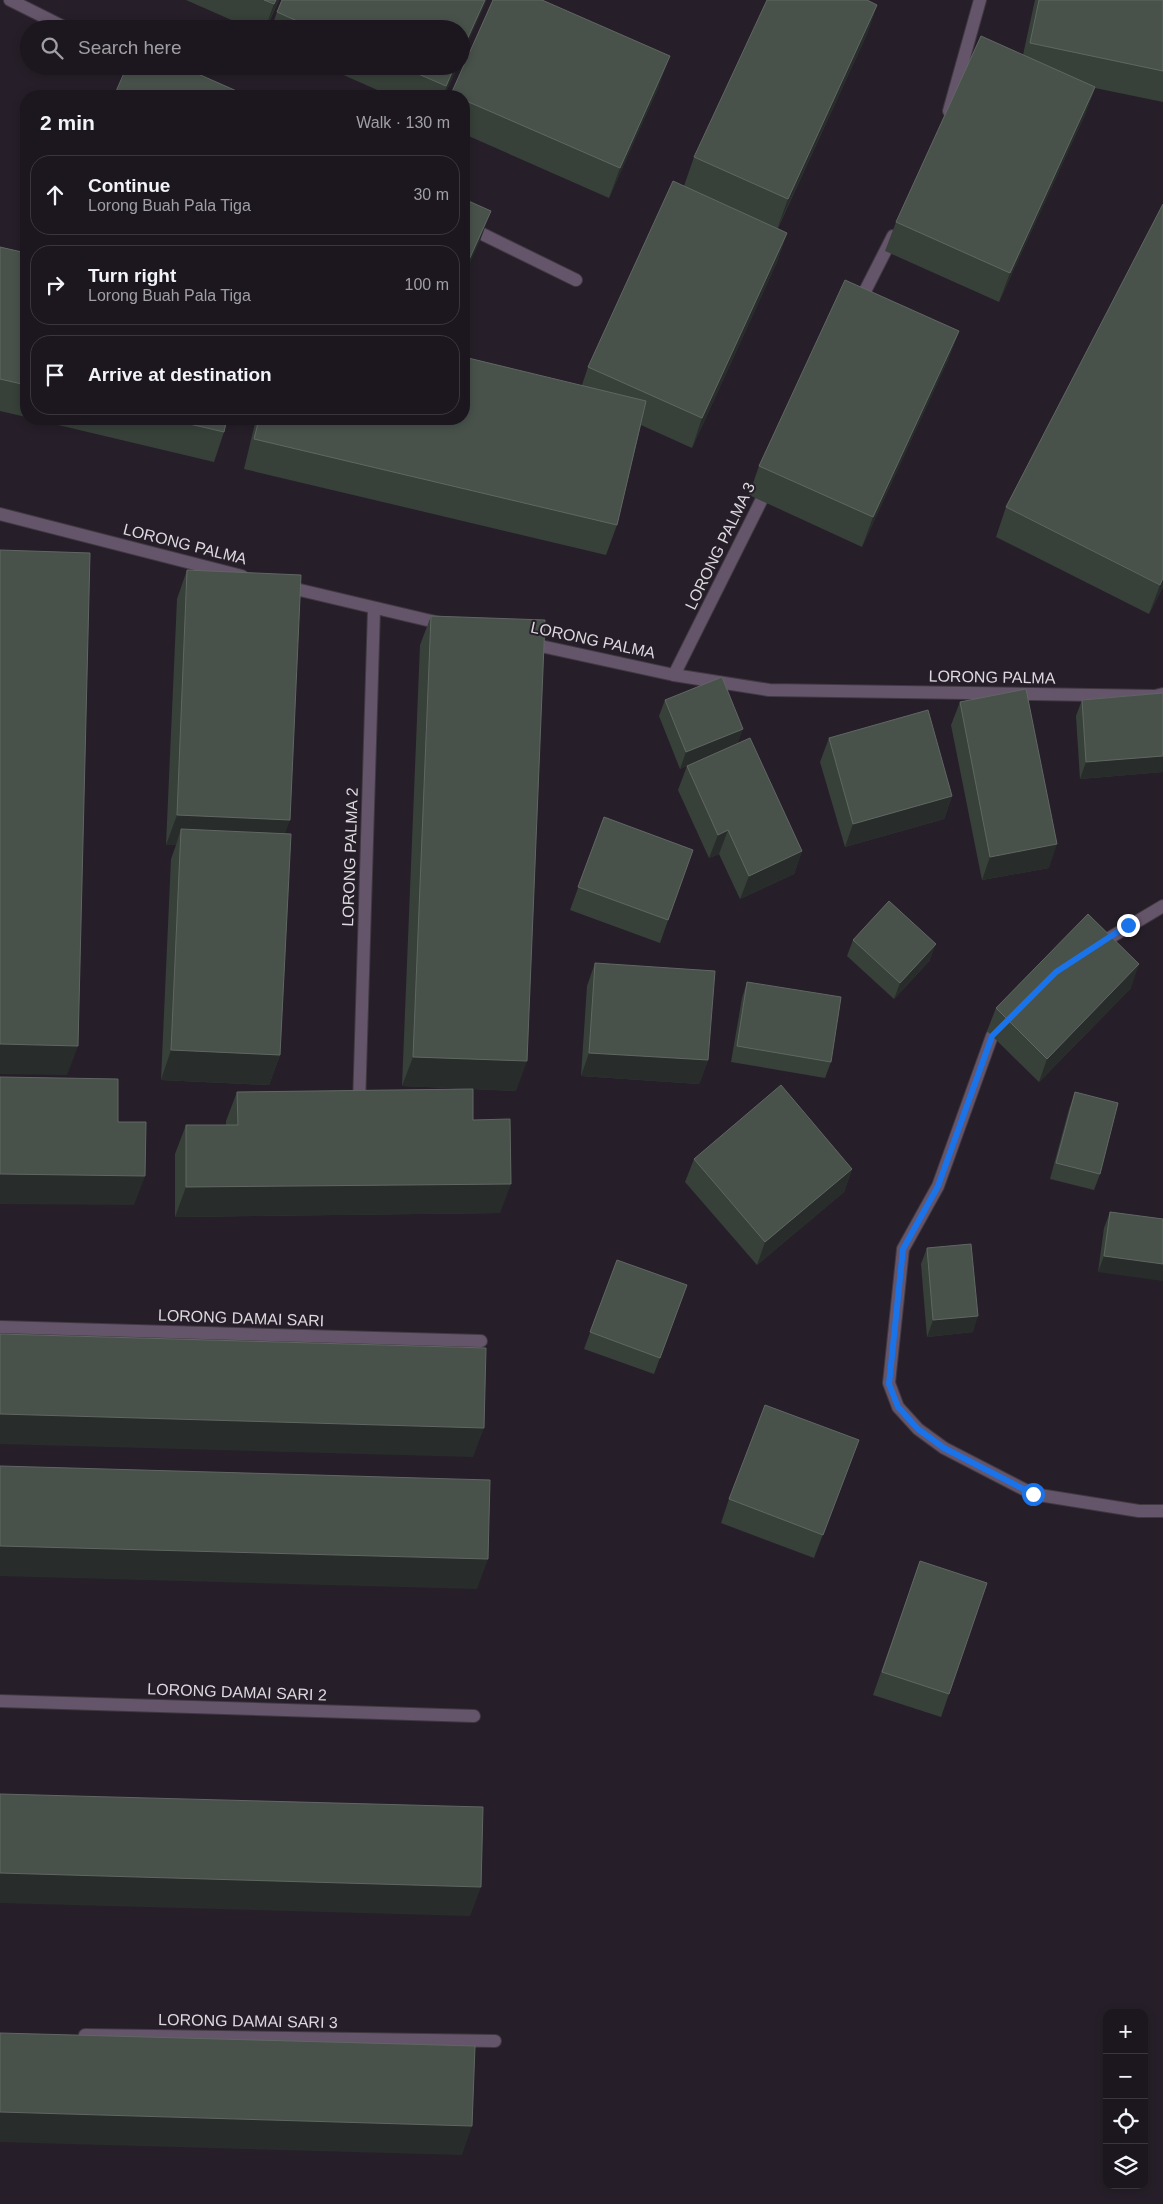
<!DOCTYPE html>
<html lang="en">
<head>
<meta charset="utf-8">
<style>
  body { margin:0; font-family:Helvetica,sans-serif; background:#29242c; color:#f1f3f6 }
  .controls { position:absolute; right:15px; bottom:15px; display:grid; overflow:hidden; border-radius:10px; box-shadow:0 2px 8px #0003 }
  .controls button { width:45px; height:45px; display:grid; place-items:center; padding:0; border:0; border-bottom:1px solid #3a363d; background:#1c171f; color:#f1f3f6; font:25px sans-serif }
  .stop { position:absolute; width:15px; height:15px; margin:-11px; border:4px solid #1a73e8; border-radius:50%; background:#fff }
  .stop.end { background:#1a73e8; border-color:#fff; box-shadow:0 1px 5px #0008 }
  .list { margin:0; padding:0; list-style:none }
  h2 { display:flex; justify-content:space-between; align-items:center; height:65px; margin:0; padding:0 20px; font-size:21px }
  h2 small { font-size:16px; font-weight:400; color:#a09fa4 }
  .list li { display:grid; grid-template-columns:32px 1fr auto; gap:15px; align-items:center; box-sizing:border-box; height:80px; margin:0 10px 10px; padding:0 10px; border:1px solid #3a363d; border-radius:20px }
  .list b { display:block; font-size:19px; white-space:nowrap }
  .list p { margin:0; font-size:16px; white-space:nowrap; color:#a09fa4 }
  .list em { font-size:16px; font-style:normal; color:#a09fa4 }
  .icon { flex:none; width:28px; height:28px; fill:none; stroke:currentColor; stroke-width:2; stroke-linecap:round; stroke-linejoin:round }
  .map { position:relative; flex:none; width:1163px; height:2204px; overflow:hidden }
  .search { position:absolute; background:#1c171f; box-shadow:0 2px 8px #0003; left:20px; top:20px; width:450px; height:55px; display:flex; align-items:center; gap:12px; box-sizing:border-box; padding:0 18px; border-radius:28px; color:#a09fa4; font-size:19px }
  .panel { position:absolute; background:#1c171f; box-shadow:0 2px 8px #0003; left:20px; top:90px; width:450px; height:335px; border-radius:20px }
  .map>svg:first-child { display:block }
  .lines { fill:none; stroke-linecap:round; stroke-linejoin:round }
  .minor-casing { stroke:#403942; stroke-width:14 }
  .minor { stroke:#65556a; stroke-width:12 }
  .wall { fill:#374139 }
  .shaded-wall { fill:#282d2b }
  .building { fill:#48524b; stroke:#606762 }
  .route { stroke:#1a73e8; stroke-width:6 }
  .labels { text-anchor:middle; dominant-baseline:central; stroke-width:4; stroke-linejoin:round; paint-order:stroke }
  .street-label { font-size:16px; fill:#ddd8df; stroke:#261f29 }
</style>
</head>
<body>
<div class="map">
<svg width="1163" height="2204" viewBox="0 0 1163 2204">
  <rect width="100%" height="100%" fill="#261f29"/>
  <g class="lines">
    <defs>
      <g id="minor">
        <polyline points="10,0 68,29"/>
        <polyline points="949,111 980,0"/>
        <polyline points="464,225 576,280"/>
        <polyline points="859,303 893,236"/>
        <polyline points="0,514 242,576"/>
        <polyline points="283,586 444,624"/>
        <polyline points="527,643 674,675 769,690 1155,696 1163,694"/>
        <polyline points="674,675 768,487"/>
        <polyline points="1096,946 1163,906"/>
        <polyline points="1003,1024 992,1036 938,1186 903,1249 889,1383 898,1407 918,1429 944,1448 1033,1494 1139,1511 1163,1511"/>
        <polyline points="359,1105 374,609"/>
        <polyline points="0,1327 481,1341"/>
        <polyline points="0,1701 474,1716"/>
        <polyline points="85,2035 495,2041"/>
      </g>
    </defs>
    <use href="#minor" class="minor-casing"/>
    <use href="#minor" class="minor"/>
  </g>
  <g class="wall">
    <polygon points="186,0 279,0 266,29 252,29"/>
    <polygon points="493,0 659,86 609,198 464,134 464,96 450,96"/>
    <polygon points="1035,0 1163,0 1163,102 1095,88 1084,117 999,302 885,251 896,222 1023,55"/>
    <polygon points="877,5 867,34 778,228 787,233 777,262 692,448 641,425 617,525 606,555 244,469 256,419 464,419 582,385 588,367 684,186 694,157"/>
    <polygon points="277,12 461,29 271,29"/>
    <polygon points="323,66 458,66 444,96 391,96"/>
    <polygon points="0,247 26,253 26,417 0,411"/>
    <polygon points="959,331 948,360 862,547 749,495 759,466"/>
    <polygon points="33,419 227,419 224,432 214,462"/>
    <polygon points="1006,507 1163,587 1149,614 996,537"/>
    <polygon points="187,570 285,834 280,1055 269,1085 161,1080 171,859 176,845 166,845 177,599"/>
    <polygon points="431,616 516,1091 473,1089 473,1120 500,1213 175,1217 175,1154 186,1125 226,1125 226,1121 237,1092 473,1089 402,1086 420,645"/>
    <polygon points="1163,693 1163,772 1080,779 1076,716 1082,700"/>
    <polygon points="665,700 738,743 802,851 794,874 740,899 719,854 709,858 678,790 687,766 696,762 680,769 659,716"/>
    <polygon points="960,702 1049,868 982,880 951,725"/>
    <polygon points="829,738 952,796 944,819 845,847 820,762"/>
    <polygon points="604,817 693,850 660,943 570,910"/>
    <polygon points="853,940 930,960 894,999 847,956"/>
    <polygon points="595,963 708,1060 699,1084 581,1076 587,986"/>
    <polygon points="747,982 831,1062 825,1078 731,1062 742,998"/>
    <polygon points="1131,988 1039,1082 987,1031 996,1008"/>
    <polygon points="1075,1092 1100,1174 1094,1190 1050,1179 1069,1109"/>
    <polygon points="694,1159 852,1169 844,1192 757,1265 685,1182"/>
    <polygon points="1110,1212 1163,1219 1098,1272 1104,1228"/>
    <polygon points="927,1248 973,1332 927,1337 921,1264"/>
    <polygon points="617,1260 687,1285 654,1374 584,1349"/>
    <polygon points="859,1440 814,1558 721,1523 729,1499"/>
    <polygon points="920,1561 949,1694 941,1717 873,1695"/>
  </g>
  <g class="shaded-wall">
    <polygon points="276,0 279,0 265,29 274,4"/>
    <polygon points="485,0 487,0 461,58 461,53"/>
    <polygon points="877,5 867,34 777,229 788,199"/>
    <polygon points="670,56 659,86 609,198 620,168"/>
    <polygon points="455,66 458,66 444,96 443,96"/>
    <polygon points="1095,87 1084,117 999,302 1010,273"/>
    <polygon points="491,211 480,241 464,276 464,271"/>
    <polygon points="787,233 777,262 692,448 702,418"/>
    <polygon points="959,331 948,360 862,547 873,517"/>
    <polygon points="1163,578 1163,587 1149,614 1160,585"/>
    <polygon points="743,729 737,745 680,769 686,752"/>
    <polygon points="1163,756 1163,772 1080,779 1086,762"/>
    <polygon points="952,796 944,819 845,847 853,824"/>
    <polygon points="177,815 290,820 279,850 181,829 176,845 166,845"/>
    <polygon points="728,830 719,854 709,858 718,835"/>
    <polygon points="1057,844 1049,868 982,880 990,857"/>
    <polygon points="802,851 794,874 740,899 749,876"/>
    <polygon points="936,944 930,960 894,999 900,983"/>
    <polygon points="1139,964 1131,988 1039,1082 1047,1059"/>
    <polygon points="0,1044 78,1046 67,1075 0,1074"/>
    <polygon points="171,1050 280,1055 269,1085 161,1080"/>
    <polygon points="589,1053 708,1060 699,1084 581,1076"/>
    <polygon points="413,1057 527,1061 516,1091 402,1086"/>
    <polygon points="852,1169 844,1192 757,1265 765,1242"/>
    <polygon points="0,1174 145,1176 134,1205 0,1204"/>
    <polygon points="511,1184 500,1213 175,1217 186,1187"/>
    <polygon points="1104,1256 1163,1264 1163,1281 1098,1272"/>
    <polygon points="978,1316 973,1332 927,1337 933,1320"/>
    <polygon points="0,1414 484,1428 473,1457 0,1444"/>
    <polygon points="859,1440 851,1463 814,1558 823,1535"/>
    <polygon points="0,1546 488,1559 477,1589 0,1576"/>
    <polygon points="0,1873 481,1887 470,1916 0,1903"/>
    <polygon points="0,2112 472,2126 462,2155 0,2142"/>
  </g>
  <g class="building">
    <polygon points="264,0 276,0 274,4"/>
    <polygon points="282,0 485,0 461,53 461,29 315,29 277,12"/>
    <polygon points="493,0 542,0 670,56 620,168 464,100 464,96 455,96 451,94"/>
    <polygon points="767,0 867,0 877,5 788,199 694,157"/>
    <polygon points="1039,0 1163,0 1163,71 1030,43"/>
    <polygon points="981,36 1095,87 1010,273 896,222"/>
    <polygon points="127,66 180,66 248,96 114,96"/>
    <polygon points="400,66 455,66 446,86"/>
    <polygon points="673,181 787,233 702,418 588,367"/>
    <polygon points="464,199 491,211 464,271"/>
    <polygon points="1163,204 1163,578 1160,585 1006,507"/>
    <polygon points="0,247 26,253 26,385 0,379"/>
    <polygon points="845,280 959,331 873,517 759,466"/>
    <polygon points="464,357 646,401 617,525 254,439 259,419 464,419"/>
    <polygon points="168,419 227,419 224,432"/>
    <polygon points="0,550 90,553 78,1046 0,1044"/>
    <polygon points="187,570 301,575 290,820 177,815"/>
    <polygon points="431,616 545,620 527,1061 413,1057"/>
    <polygon points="722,677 743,729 686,752 665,700"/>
    <polygon points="1026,689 1057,844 990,857 960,702"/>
    <polygon points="1163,693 1163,756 1086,762 1082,700"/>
    <polygon points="928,710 952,796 853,824 829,738"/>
    <polygon points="750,738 802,851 749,876 728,830 718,835 687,766"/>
    <polygon points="604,817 693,850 668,920 578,887"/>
    <polygon points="181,829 291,834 280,1055 171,1050"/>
    <polygon points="889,901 936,944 900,983 853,940"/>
    <polygon points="1088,914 1139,964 1047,1059 996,1008"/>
    <polygon points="595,963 715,971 708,1060 589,1053"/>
    <polygon points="747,982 841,997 831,1062 737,1046"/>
    <polygon points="0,1077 118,1079 118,1122 146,1122 145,1176 0,1174"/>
    <polygon points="781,1085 852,1169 765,1242 694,1159"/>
    <polygon points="473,1089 473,1120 510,1119 511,1184 186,1187 186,1125 238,1125 237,1092"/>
    <polygon points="1075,1092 1118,1103 1100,1174 1056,1163"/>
    <polygon points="1110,1212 1163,1219 1163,1264 1104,1256"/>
    <polygon points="971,1244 978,1316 933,1320 927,1248"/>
    <polygon points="617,1260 687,1285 660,1358 590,1332"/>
    <polygon points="0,1334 486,1348 484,1428 0,1414"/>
    <polygon points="765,1405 859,1440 823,1535 729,1499"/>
    <polygon points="0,1466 490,1480 488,1559 0,1546"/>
    <polygon points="920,1561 987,1583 949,1694 882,1672"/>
    <polygon points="0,1794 483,1807 481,1887 0,1873"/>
    <polygon points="0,2033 475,2046 472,2126 0,2112"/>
  </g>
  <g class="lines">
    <polyline class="route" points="1033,1494 944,1448 918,1429 898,1407 889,1384 903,1249 938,1186 992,1036 1056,972 1128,925"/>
  </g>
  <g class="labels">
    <g class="street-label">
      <text transform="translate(185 544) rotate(14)">LORONG PALMA</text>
      <text transform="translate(720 546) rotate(-64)">LORONG PALMA 3</text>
      <text transform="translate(593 640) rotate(12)">LORONG PALMA</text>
      <text transform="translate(992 677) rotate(1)">LORONG PALMA</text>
      <text transform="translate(350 857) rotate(-88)">LORONG PALMA 2</text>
      <text transform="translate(241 1318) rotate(2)">LORONG DAMAI SARI</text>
      <text transform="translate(237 1692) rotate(2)">LORONG DAMAI SARI 2</text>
      <text transform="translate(248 2021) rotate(1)">LORONG DAMAI SARI 3</text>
    </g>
  </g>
</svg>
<div class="controls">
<button>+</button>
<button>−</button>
<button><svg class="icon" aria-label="locate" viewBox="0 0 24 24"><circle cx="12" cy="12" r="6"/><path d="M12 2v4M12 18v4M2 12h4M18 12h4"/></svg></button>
<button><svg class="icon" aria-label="layers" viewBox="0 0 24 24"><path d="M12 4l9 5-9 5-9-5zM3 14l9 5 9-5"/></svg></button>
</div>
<div class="stop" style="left:1033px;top:1494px"></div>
<div class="stop end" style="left:1128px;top:925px"></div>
<div class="search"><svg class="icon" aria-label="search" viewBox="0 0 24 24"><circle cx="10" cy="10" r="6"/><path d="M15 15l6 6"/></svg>Search here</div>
<section class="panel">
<h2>2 min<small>Walk · 130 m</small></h2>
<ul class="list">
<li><svg class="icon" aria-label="ahead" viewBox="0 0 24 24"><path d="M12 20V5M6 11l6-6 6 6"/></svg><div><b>Continue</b><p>Lorong Buah Pala Tiga</p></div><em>30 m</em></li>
<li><svg class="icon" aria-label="right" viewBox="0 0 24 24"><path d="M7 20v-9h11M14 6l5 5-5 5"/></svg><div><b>Turn right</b><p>Lorong Buah Pala Tiga</p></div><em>100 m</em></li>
<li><svg class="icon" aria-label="arrive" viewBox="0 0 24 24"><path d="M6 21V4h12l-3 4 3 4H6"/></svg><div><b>Arrive at destination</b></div></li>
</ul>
</section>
</div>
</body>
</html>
